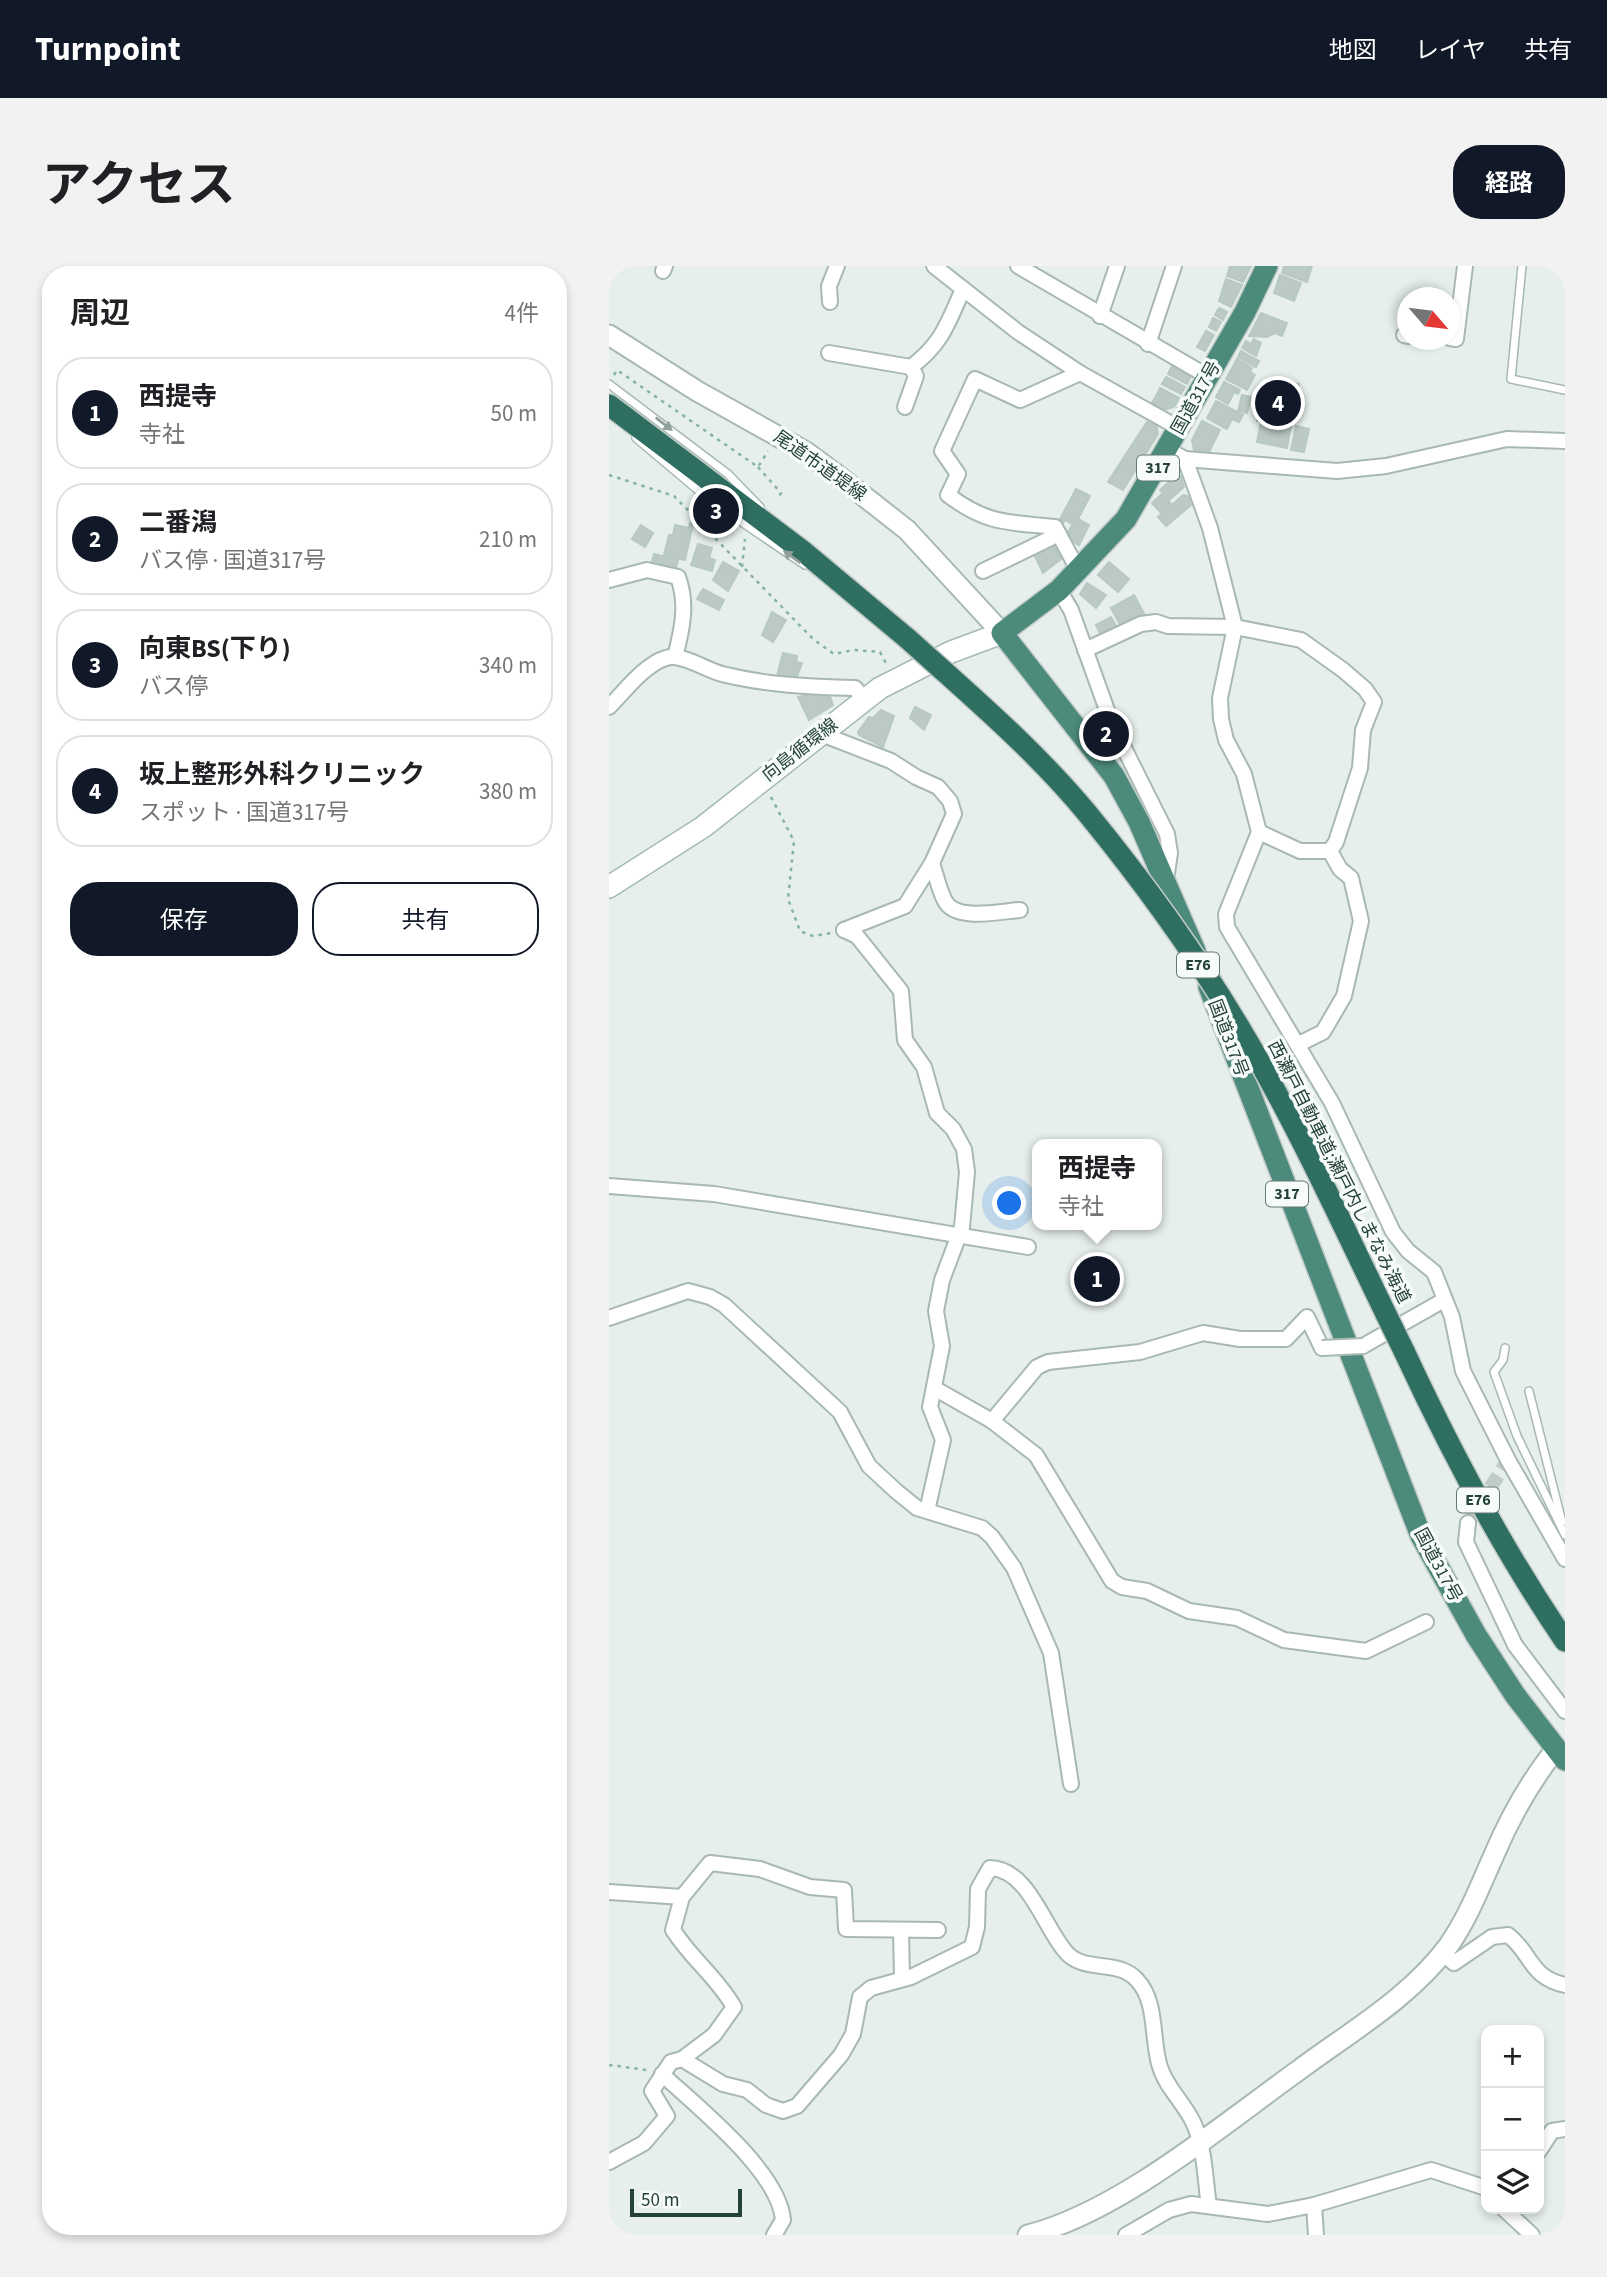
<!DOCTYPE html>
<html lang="ja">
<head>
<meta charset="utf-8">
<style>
  body { margin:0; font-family:"Source Sans 3","Noto Sans JP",sans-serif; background:#f2f2f2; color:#202124 }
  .controls { position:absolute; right:21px; bottom:21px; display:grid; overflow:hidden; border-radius:14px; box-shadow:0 4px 10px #0003 }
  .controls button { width:63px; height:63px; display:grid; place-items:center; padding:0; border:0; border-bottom:2px solid #e0e0e0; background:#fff; color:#202124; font:35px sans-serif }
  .compass { position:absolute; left:788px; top:21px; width:63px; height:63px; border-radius:50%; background:#fff; box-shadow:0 4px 10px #0003; rotate:118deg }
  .scale { position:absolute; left:21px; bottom:18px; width:112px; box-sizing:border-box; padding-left:7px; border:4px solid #24423a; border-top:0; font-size:19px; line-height:24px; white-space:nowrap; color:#24423a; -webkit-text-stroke:5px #f7fbf9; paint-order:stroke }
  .you { position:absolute; left:401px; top:938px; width:24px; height:24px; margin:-18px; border:5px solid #fff; border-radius:50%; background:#1a73e8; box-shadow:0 0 0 10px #1a73e833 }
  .badge { display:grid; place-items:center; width:46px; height:46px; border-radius:50%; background:#111827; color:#fff; font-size:23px; font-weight:700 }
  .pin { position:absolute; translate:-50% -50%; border:4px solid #fff; box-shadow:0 2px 7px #0006 }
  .popup { position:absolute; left:423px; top:873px; width:130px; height:91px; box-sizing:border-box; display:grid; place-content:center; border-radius:14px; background:#fff; filter:drop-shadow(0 2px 5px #0005); font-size:23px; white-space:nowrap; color:#757577 }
  .popup b { font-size:26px; color:#202124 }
  .popup::after { content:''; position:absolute; left:50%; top:100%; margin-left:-14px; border:14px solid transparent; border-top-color:#fff }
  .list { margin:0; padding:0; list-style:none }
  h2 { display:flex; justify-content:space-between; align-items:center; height:91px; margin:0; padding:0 28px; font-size:30px }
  h2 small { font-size:23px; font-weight:400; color:#757577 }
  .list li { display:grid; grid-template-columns:46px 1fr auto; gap:21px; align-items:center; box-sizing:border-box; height:112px; margin:0 14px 14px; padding:0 14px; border:2px solid #e0e0e0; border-radius:28px }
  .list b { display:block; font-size:26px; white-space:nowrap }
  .list p { margin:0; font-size:23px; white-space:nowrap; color:#757577 }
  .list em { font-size:23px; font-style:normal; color:#757577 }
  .actions { display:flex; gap:14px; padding:21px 28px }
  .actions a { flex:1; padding:16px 0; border:2px solid #111827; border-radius:28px; text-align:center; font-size:24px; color:#111827 }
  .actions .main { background:#111827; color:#fff }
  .icon { flex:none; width:38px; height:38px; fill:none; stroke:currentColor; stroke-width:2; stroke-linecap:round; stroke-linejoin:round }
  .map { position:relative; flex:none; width:956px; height:1969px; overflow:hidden; border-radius:28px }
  header { display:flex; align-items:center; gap:42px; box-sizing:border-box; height:98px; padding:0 35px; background:#111827; color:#fff }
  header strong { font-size:33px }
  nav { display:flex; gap:38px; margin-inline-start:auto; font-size:24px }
  .intro { display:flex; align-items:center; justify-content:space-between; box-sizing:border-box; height:168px; padding:0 42px }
  h1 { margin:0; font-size:49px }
  .button { padding:18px 32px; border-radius:28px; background:#111827; color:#fff; font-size:24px; font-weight:700 }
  main { display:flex; gap:42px; padding:0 42px }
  aside { flex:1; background:#fff; border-radius:28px; box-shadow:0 4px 10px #0003 }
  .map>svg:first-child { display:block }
  .building { fill:#bbcac4; stroke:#b8c9c2; stroke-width:2 }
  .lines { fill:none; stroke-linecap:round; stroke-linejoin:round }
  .minor-tunnel { stroke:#bfccc8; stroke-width:14; stroke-dasharray:14 7; stroke-linecap:butt }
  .service-casing { stroke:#a8b8b2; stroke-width:10 }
  .minor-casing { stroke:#a8b8b2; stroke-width:18 }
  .tertiary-casing { stroke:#a8b8b2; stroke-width:23 }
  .secondary-casing { stroke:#a4bbb3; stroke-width:24 }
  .trunk-casing { stroke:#c2cac8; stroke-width:24 }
  .motorway-casing { stroke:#c2cac8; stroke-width:24 }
  .path { stroke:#86b3a5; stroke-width:2.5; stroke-dasharray:3.5 5; stroke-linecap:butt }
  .service { stroke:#fff; stroke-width:7 }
  .minor { stroke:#fff; stroke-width:14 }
  .tertiary { stroke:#fff; stroke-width:19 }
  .secondary { stroke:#fff; stroke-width:21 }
  .trunk { stroke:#4c8a7c; stroke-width:21 }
  .motorway { stroke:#2f6f62; stroke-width:21 }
  .minor-bridge-casing { stroke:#a8b8b2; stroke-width:18; stroke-linecap:butt }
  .motorway-bridge-casing { stroke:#c2cac8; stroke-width:24; stroke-linecap:butt }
  .minor-bridge { stroke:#fff; stroke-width:14 }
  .motorway-bridge { stroke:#2f6f62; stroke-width:21 }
  .oneway { fill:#92a09c }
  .labels { text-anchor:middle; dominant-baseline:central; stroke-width:7; stroke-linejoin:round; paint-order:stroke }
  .shield { fill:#f7fbf9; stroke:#637a73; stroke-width:2 }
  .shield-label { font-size:16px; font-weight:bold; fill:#24423a }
  .street-label { font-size:18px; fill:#24423a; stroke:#f7fbf9 }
</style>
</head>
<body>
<header>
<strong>Turnpoint</strong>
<nav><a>地図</a><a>レイヤ</a><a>共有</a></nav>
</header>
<div class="intro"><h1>アクセス</h1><a class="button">経路</a></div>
<main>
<aside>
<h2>周辺<small>4件</small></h2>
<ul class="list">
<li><span class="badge">1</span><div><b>西提寺</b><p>寺社</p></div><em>50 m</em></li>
<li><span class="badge">2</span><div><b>二番潟</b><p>バス停 · 国道317号</p></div><em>210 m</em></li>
<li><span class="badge">3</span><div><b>向東BS(下り)</b><p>バス停</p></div><em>340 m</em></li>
<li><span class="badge">4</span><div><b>坂上整形外科クリニック</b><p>スポット · 国道317号</p></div><em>380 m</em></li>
</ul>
<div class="actions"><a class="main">保存</a><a>共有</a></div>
</aside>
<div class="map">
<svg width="956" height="1969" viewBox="0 0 956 1969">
  <rect width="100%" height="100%" fill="#e6efeb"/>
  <g class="building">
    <polygon points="621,0 642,0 634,16 618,10"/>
    <polygon points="675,0 703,0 698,16 673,7"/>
    <polygon points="671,9 692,17 685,35 665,27"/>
    <polygon points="617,13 633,19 622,41 610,35"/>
    <polygon points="610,42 618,46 614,54 606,49"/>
    <polygon points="652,47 678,57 673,70 666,67 658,71 640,70"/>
    <polygon points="604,52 612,56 607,65 600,61"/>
    <polygon points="597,65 605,69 596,85 588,81"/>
    <polygon points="645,73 652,77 647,90 633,82 637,75 642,78"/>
    <polygon points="632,85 650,95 647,101 629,91"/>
    <polygon points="628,93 643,102 641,106 646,109 638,124 617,113"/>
    <polygon points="563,100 582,110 578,118 559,108"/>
    <polygon points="557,111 576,121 572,128 553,118"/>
    <polygon points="655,115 690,118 678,182 648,176 652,155 648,155"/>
    <polygon points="615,116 631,124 629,128 625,126 619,138 607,131"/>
    <polygon points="551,122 570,132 566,140 547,130"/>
    <polygon points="633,129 642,131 638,147 629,145"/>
    <polygon points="546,132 564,141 555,144 542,138"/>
    <polygon points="607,135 634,149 630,156 623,153 618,163 598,152"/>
    <polygon points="543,155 547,156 549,168 514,224 499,216 538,156 541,158"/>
    <polygon points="593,155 611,164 599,188 585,184 583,174"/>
    <polygon points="687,160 700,163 695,186 682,184"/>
    <polygon points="566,205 572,211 575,221 560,234 551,224 562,214 560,211"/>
    <polygon points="467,223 481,230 469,253 480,259 470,279 456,271 464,258 456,254 453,259 449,257"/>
    <polygon points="553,228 563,239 574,229 579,230 582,239 557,260 549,251 553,248 543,237"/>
    <polygon points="81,257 84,258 76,294 55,289 60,269 64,269 66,259 80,262"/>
    <polygon points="32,259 44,267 36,281 23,273"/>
    <polygon points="89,278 103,282 100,292 106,294 103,305 82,299"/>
    <polygon points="445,279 452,293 434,307 425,288"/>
    <polygon points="45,288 69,294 67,302 42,299"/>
    <polygon points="114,296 130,305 119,325 104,314"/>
    <polygon points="500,296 520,313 509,326 489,309"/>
    <polygon points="478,317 497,329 487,342 471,328"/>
    <polygon points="94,323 115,334 110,344 88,333"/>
    <polygon points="525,329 537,351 514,364 502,342"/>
    <polygon points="163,346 177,354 164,376 153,369"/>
    <polygon points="502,351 511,367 495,376 487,359"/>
    <polygon points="174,387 188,390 187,396 193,397 187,413 168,410"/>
    <polygon points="219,425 224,439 200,454 189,431"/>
    <polygon points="306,441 322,449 315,464 301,452"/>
    <polygon points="272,444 285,450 274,481 250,469 249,466 260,451 264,452"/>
  </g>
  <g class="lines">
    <polyline class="minor-tunnel" points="859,1257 899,1194"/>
    <defs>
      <g id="service">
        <polyline points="913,0 902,113 956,124"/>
        <polyline points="0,118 119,208 151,241"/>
        <polyline points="27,172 103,236 196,299"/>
        <polyline points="896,1082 894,1094 885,1106 908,1170 956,1269"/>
        <polyline points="920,1125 953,1256"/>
      </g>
      <g id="minor">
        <polyline points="325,0 409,66 471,107 570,162"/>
        <polyline points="409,0 598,110"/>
        <polyline points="54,5 56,0"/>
        <polyline points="221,36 220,20 228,0"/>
        <polyline points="491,50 508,0"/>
        <polyline points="795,69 799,70"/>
        <polyline points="841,72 847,73 856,0"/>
        <polyline points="539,78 565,0"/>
        <path d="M220 87 302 101C333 78 339 57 354 23"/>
        <polyline points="296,141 307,110 302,101"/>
        <polyline points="559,184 576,193 601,262 626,361 611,432 612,453 617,474 635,508 650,566 617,648 618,661 723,837 784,966 799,985 825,1006 843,1051 854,1105 899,1194 956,1293"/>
        <polyline points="576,193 728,205 777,200 898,173 956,175"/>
        <path d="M469 304 446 261C399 256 379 259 339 229L349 208 333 185 366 113 411 134 471 107"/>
        <polyline points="374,305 450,268"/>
        <path d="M0 314 38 304 69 311C79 338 73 364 66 391"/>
        <polyline points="450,324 462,344 503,458 558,568 561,587 557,614"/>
        <polyline points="476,384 532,358 547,356 559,360 626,361 692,374 734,404 756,423 765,436 754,464 751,502 727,576 721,585 691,585 650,566"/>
        <path d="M0 441C15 426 36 398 57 392 73 387 97 404 113 408 157 419 201 421 246 422L255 433"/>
        <path d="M210 467 282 495 307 511 329 521 341 535 345 548 323 597C327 609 330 624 336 635 347 656 392 645 411 644"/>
        <polyline points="235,664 248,670 292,725 296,774 315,801 328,847 344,863 355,883 358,906 353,961 333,1014 327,1045 333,1080 321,1141 334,1174 318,1245"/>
        <polyline points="235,664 296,640 323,597"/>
        <polyline points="690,778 714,766 735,730 752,655 742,612 731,603 721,585"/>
        <polyline points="0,920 105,928 419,981"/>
        <polyline points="0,1052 79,1025 101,1031 115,1039 231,1146 260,1200 287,1225 308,1242 373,1262 383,1271 405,1302 442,1387 462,1518"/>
        <polyline points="754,1080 835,1034"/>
        <polyline points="325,1122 383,1155 427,1189 503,1315 513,1321 538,1325 580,1345 628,1352 675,1374 757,1385 817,1356"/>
        <polyline points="383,1155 428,1101 439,1096 531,1086 594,1067 631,1073 677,1073 698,1051 713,1082"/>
        <polyline points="859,1257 857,1276 906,1379 956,1445"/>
        <polyline points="0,1626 73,1631 101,1597 151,1603 201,1621 235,1624 237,1663 329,1664"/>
        <path d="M73 1631 64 1664C84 1695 107 1710 125 1741L105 1769 73 1793"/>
        <polyline points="292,1664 293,1713"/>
        <path d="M833 1686 845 1697 883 1671 899 1669C923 1687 920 1711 956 1719"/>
        <path d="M53 1808C88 1841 170 1905 174 1954L165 1969"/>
        <polyline points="930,1885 943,1865 956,1863"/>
        <path d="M0 1896 35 1877 58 1850 43 1825 62 1796 73 1793 114 1818 138 1824 157 1839 174 1845 188 1840 232 1789 244 1768 251 1731 262 1722 302 1711 363 1681 368 1661 369 1623 381 1602C419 1603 434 1659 456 1685 474 1708 509 1692 528 1714 549 1736 542 1774 551 1801 557 1821 575 1837 584 1856 596 1881 596 1913 600 1940"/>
        <polyline points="705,1939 707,1969"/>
        <polyline points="895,1943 923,1969"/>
        <polyline points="517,1969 560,1944 582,1938 659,1948 705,1939 822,1904 877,1922"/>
      </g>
      <g id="tertiary">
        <polyline points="0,69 88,125 197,186 228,209 298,264 393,367"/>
        <path d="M419 1969C510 1946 613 1859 690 1804 741 1766 802 1731 840 1679 860 1650 871 1620 885 1589 901 1551 921 1516 946 1484"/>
      </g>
      <polyline id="secondary" points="0,621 94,561 271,422 342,386 393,367"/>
      <g id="trunk">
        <polyline points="586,685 530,556 505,510 393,367 450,324 517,253 636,46 658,0"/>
        <polyline points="600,721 812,1270 867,1369 906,1429 956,1494"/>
      </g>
      <g id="motorway">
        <polyline points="0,139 195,286 299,373"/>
        <path d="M795 1085C842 1186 893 1283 956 1375"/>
      </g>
    </defs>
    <use href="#service" class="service-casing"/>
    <use href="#minor" class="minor-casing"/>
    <use href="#tertiary" class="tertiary-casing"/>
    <use href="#secondary" class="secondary-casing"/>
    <use href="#trunk" class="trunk-casing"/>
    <use href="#motorway" class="motorway-casing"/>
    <g class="path">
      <polyline points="5,109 8,104 149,201 159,185"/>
      <polyline points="149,201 172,227 169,232"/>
      <polyline points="0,209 65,230 204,373 225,388 245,384 271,386 278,399"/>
      <polyline points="88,254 96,244"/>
      <polyline points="133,301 136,273"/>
      <polyline points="162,531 185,575 179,633 191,665 204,670 223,667"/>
      <polyline points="0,1799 38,1804"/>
    </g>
    <use href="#service" class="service"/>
    <use href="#minor" class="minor"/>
    <use href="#tertiary" class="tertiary"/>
    <use href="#secondary" class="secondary"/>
    <use href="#trunk" class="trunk"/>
    <use href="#motorway" class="motorway"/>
    <defs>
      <polyline id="minor-bridge" points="713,1082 754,1080"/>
      <path id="motorway-bridge" d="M299 373C360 428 425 483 478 547 541 624 601 708 650 795 703 889 747 988 795 1085"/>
    </defs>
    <use href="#minor-bridge" class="minor-bridge-casing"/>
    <use href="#motorway-bridge" class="motorway-bridge-casing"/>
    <use href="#minor-bridge" class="minor-bridge"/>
    <use href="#motorway-bridge" class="motorway-bridge"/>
  </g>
  <defs><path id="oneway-solid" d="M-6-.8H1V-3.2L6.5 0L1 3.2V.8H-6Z" transform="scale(1.75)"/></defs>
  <g class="oneway">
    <use href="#oneway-solid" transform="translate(55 158) rotate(38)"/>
    <use href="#oneway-solid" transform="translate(183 291) rotate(-144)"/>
  </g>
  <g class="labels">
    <g class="shield">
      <rect x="528" y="189.5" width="42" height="25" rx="5"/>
      <rect x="568" y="686.5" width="42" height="25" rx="5"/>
      <rect x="657" y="915.5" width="42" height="25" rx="5"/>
      <rect x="848" y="1221.5" width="42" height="25" rx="5"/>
    </g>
    <g class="shield-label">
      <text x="549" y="202">317</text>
      <text x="589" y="699">E76</text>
      <text x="678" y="928">317</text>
      <text x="869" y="1234">E76</text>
    </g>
    <g class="street-label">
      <text transform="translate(587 132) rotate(-61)">国道317号</text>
      <text transform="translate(211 200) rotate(35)">尾道市道堤線</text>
      <text transform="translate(191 484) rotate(-38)">向島循環線</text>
      <text transform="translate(619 772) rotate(69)">国道317号</text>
      <text transform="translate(730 906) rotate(63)">西瀬戸自動車道;瀬戸内しまなみ海道</text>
      <text transform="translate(829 1299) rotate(62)">国道317号</text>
    </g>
  </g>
</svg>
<div class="controls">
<button>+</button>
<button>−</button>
<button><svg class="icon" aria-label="layers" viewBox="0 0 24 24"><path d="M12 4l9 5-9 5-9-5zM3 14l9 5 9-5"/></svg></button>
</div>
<svg class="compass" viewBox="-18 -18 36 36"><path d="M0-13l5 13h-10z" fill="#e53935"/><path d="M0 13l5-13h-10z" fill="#757577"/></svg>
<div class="scale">50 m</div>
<div class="you"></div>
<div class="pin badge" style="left:488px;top:1013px">1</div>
<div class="popup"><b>西提寺</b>寺社</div>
<div class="pin badge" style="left:497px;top:468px">2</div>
<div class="pin badge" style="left:107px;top:245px">3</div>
<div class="pin badge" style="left:669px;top:137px">4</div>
</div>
</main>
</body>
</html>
